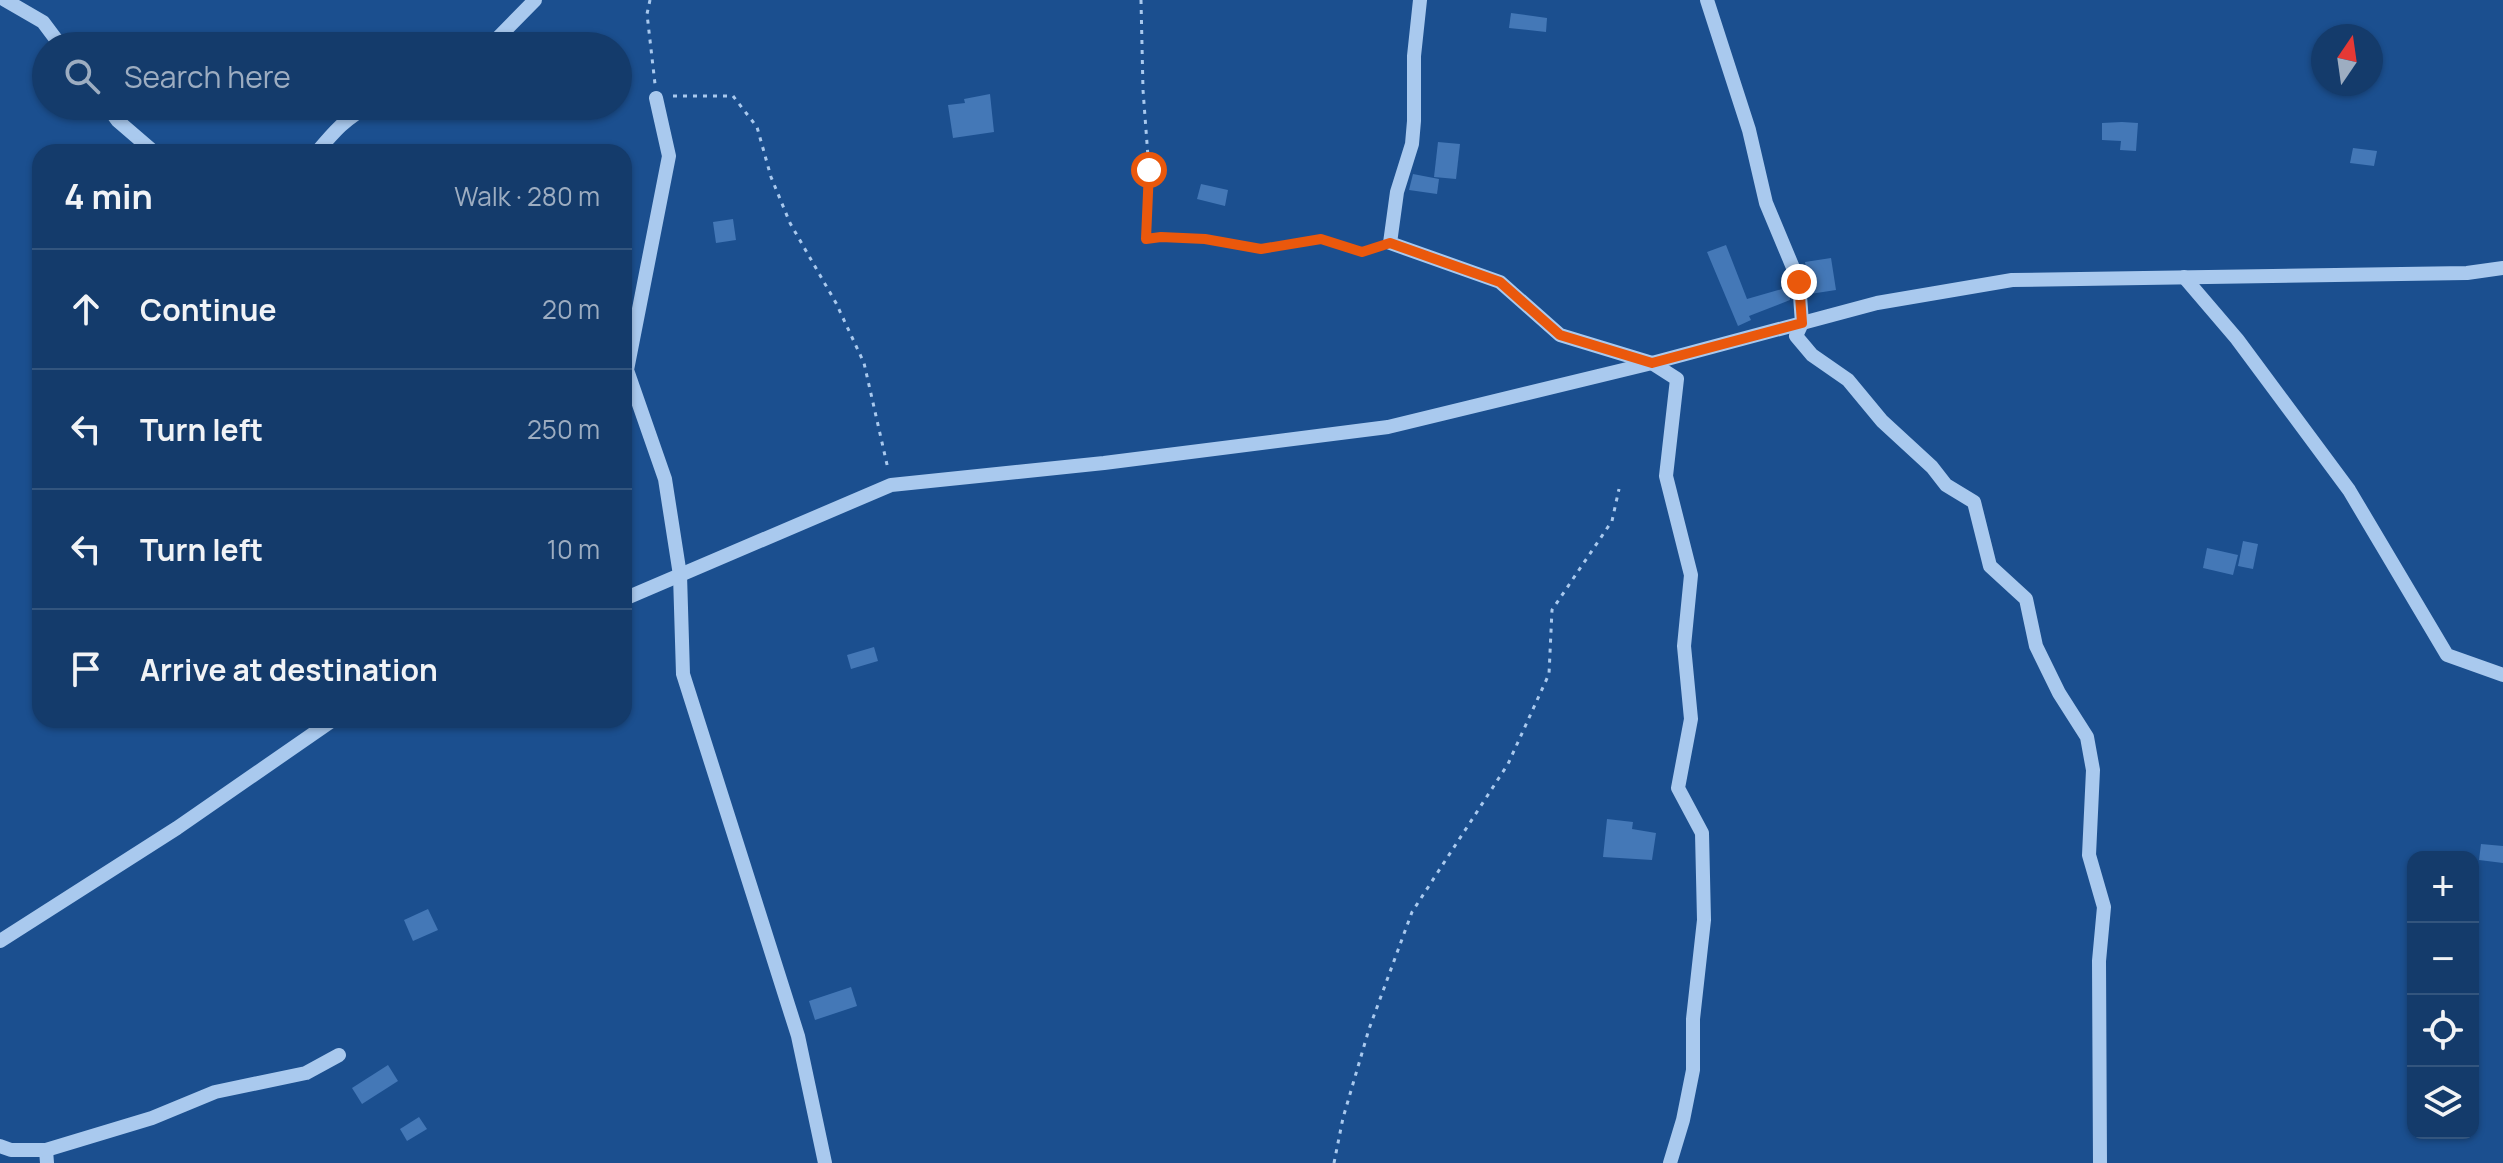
<!DOCTYPE html>
<html lang="en">
<head>
<meta charset="utf-8">
<style>
  body { margin:0; font-family:Manrope,sans-serif; background:#214673; color:#f1f3f6 }
  .controls { position:absolute; right:24px; bottom:24px; display:grid; overflow:hidden; border-radius:16px; box-shadow:0 2px 6px #0004 }
  .controls button { width:72px; height:72px; display:grid; place-items:center; padding:0; border:0; border-bottom:2px solid #33557e; background:#143b6b; color:#f1f3f6; font:40px sans-serif }
  .compass { position:absolute; left:2311px; top:24px; width:72px; height:72px; border-radius:50%; background:#143b6b; box-shadow:0 2px 6px #0004; rotate:13deg }
  .stop { position:absolute; width:24px; height:24px; margin:-18px; border:6px solid #ea580c; border-radius:50%; background:#fff }
  .stop.end { background:#ea580c; border-color:#fff; box-shadow:0 2px 8px #0008 }
  .list { margin:0; padding:0; list-style:none }
  h2 { display:flex; justify-content:space-between; align-items:center; height:104px; margin:0; padding:0 32px; font-size:34px }
  h2 small { font-size:26px; font-weight:400; color:#9dadc1 }
  .list li { display:grid; grid-template-columns:52px 1fr auto; gap:24px; align-items:center; box-sizing:border-box; height:120px; padding:0 32px; border-top:2px solid #33557e }
  .list b { display:block; font-size:30px; white-space:nowrap }
  .list em { font-size:26px; font-style:normal; color:#9dadc1 }
  .icon { flex:none; width:44px; height:44px; fill:none; stroke:currentColor; stroke-width:2; stroke-linecap:round; stroke-linejoin:round }
  .map { position:relative; flex:none; width:2503px; height:1163px; overflow:hidden }
  .search { position:absolute; background:#143b6b; box-shadow:0 2px 6px #0004; left:32px; top:32px; width:600px; height:88px; display:flex; align-items:center; gap:20px; box-sizing:border-box; padding:0 28px; border-radius:44px; color:#9dadc1; font-size:30px }
  .panel { position:absolute; background:#143b6b; box-shadow:0 2px 6px #0004; left:32px; top:144px; width:600px; height:584px; border-radius:24px }
  .map>svg:first-child { display:block }
  .building { fill:#4478b7 }
  .lines { fill:none; stroke-linecap:round; stroke-linejoin:round }
  .path { stroke:#a9c9ee; stroke-width:3; stroke-dasharray:4 6; stroke-linecap:butt }
  .minor { stroke:#a9c9ee; stroke-width:14 }
  .route { stroke:#ea580c; stroke-width:10 }
</style>
</head>
<body>
<div class="map">
<svg width="2503" height="1163" viewBox="0 0 2503 1163">
  <rect width="100%" height="100%" fill="#1b4f8f"/>
  <g class="building">
    <polygon points="1511,13 1547,18 1546,32 1509,28"/>
    <polygon points="990,94 994,132 953,138 948,105 965,103 964,99"/>
    <polygon points="2122,122 2138,123 2136,151 2120,150 2121,141 2102,140 2102,123"/>
    <polygon points="1438,142 1460,144 1456,179 1434,177"/>
    <polygon points="2353,148 2377,151 2374,166 2350,163"/>
    <polygon points="1413,174 1439,179 1437,194 1409,190"/>
    <polygon points="1201,184 1228,190 1225,206 1197,199"/>
    <polygon points="733,219 736,240 716,243 713,222"/>
    <polygon points="1726,245 1747,299 1789,287 1790,300 1749,316 1751,320 1738,326 1707,252"/>
    <polygon points="1831,258 1836,290 1810,294 1805,262"/>
    <polygon points="2243,541 2258,544 2253,569 2238,566"/>
    <polygon points="2207,548 2238,555 2233,575 2203,568"/>
    <polygon points="874,647 878,661 851,669 847,655"/>
    <polygon points="1607,819 1633,822 1632,829 1656,833 1652,860 1603,857"/>
    <polygon points="2481,844 2503,846 2503,863 2479,860"/>
    <polygon points="428,909 438,930 413,941 404,920"/>
    <polygon points="851,987 857,1006 815,1020 809,1001"/>
    <polygon points="388,1065 398,1081 362,1104 352,1088"/>
    <polygon points="419,1117 427,1129 407,1141 400,1129"/>
  </g>
  <g class="lines">
    <g class="path">
      <polyline points="650,0 647,14 655,84"/>
      <polyline points="1141,0 1143,90 1149,170 1146,239 1161,237 1205,239 1261,249 1321,239 1362,252 1375,248"/>
      <polyline points="673,96 733,96 757,127 771,177 790,223 836,303 864,363 888,469"/>
      <polyline points="1334,1163 1343,1118 1369,1029 1412,912 1508,764 1549,674 1552,610 1612,521 1619,489"/>
    </g>
    <g class="minor">
      <polyline points="5,0 43,22 61,46"/>
      <polyline points="1420,0 1414,56 1414,121 1412,144 1397,192 1390,243 1500,282 1560,335 1652,363 1677,379 1666,476 1691,575 1684,646 1691,719 1678,788 1702,833 1704,920 1693,1019 1693,1070 1683,1120 1670,1163"/>
      <polyline points="1707,0 1749,130 1766,203 1799,282 1802,323 1796,336 1812,355 1848,380 1882,421 1932,467 1946,485 1974,502 1990,566 2026,599 2036,646 2059,693 2087,737 2093,770 2089,855 2104,907 2099,961 2100,1163"/>
      <polyline points="490,46 535,0"/>
      <polyline points="656,98 669,156 627,370 665,479 680,575 683,674 798,1036 825,1163"/>
      <polyline points="107,106 118,121 154,152"/>
      <path d="M317 152C332 134 347 116 370 106"/>
      <polyline points="2184,277 2237,339 2349,490 2447,655 2503,675"/>
      <polyline points="624,599 891,485 1104,463 1388,427 1652,363 1877,303 2012,280 2467,273 2503,268"/>
      <polyline points="0,941 177,828 333,720"/>
      <polyline points="0,1146 11,1150 46,1150 47,1163"/>
      <polyline points="46,1150 152,1118 215,1092 306,1073 339,1055"/>
    </g>
  </g>
  <g class="lines">
    <polyline class="route" points="1149,170 1146,239 1161,237 1205,239 1261,249 1321,239 1362,252 1390,243 1500,282 1560,335 1652,363 1802,323 1799,282"/>
  </g>
</svg>
<div class="controls">
<button>+</button>
<button>−</button>
<button><svg class="icon" aria-label="locate" viewBox="0 0 24 24"><circle cx="12" cy="12" r="6"/><path d="M12 2v4M12 18v4M2 12h4M18 12h4"/></svg></button>
<button><svg class="icon" aria-label="layers" viewBox="0 0 24 24"><path d="M12 4l9 5-9 5-9-5zM3 14l9 5 9-5"/></svg></button>
</div>
<svg class="compass" viewBox="-18 -18 36 36"><path d="M0-13l5 13h-10z" fill="#e53935"/><path d="M0 13l5-13h-10z" fill="#9dadc1"/></svg>
<div class="stop" style="left:1149px;top:170px"></div>
<div class="stop end" style="left:1799px;top:282px"></div>
<div class="search"><svg class="icon" aria-label="search" viewBox="0 0 24 24"><circle cx="10" cy="10" r="6"/><path d="M15 15l6 6"/></svg>Search here</div>
<section class="panel">
<h2>4 min<small>Walk · 280 m</small></h2>
<ul class="list">
<li><svg class="icon" aria-label="ahead" viewBox="0 0 24 24"><path d="M12 20V5M6 11l6-6 6 6"/></svg><div><b>Continue</b></div><em>20 m</em></li>
<li><svg class="icon" aria-label="left" viewBox="0 0 24 24"><path d="M17 20v-9H6M10 6l-5 5 5 5"/></svg><div><b>Turn left</b></div><em>250 m</em></li>
<li><svg class="icon" aria-label="left" viewBox="0 0 24 24"><path d="M17 20v-9H6M10 6l-5 5 5 5"/></svg><div><b>Turn left</b></div><em>10 m</em></li>
<li><svg class="icon" aria-label="arrive" viewBox="0 0 24 24"><path d="M6 21V4h12l-3 4 3 4H6"/></svg><div><b>Arrive at destination</b></div></li>
</ul>
</section>
</div>
</body>
</html>
